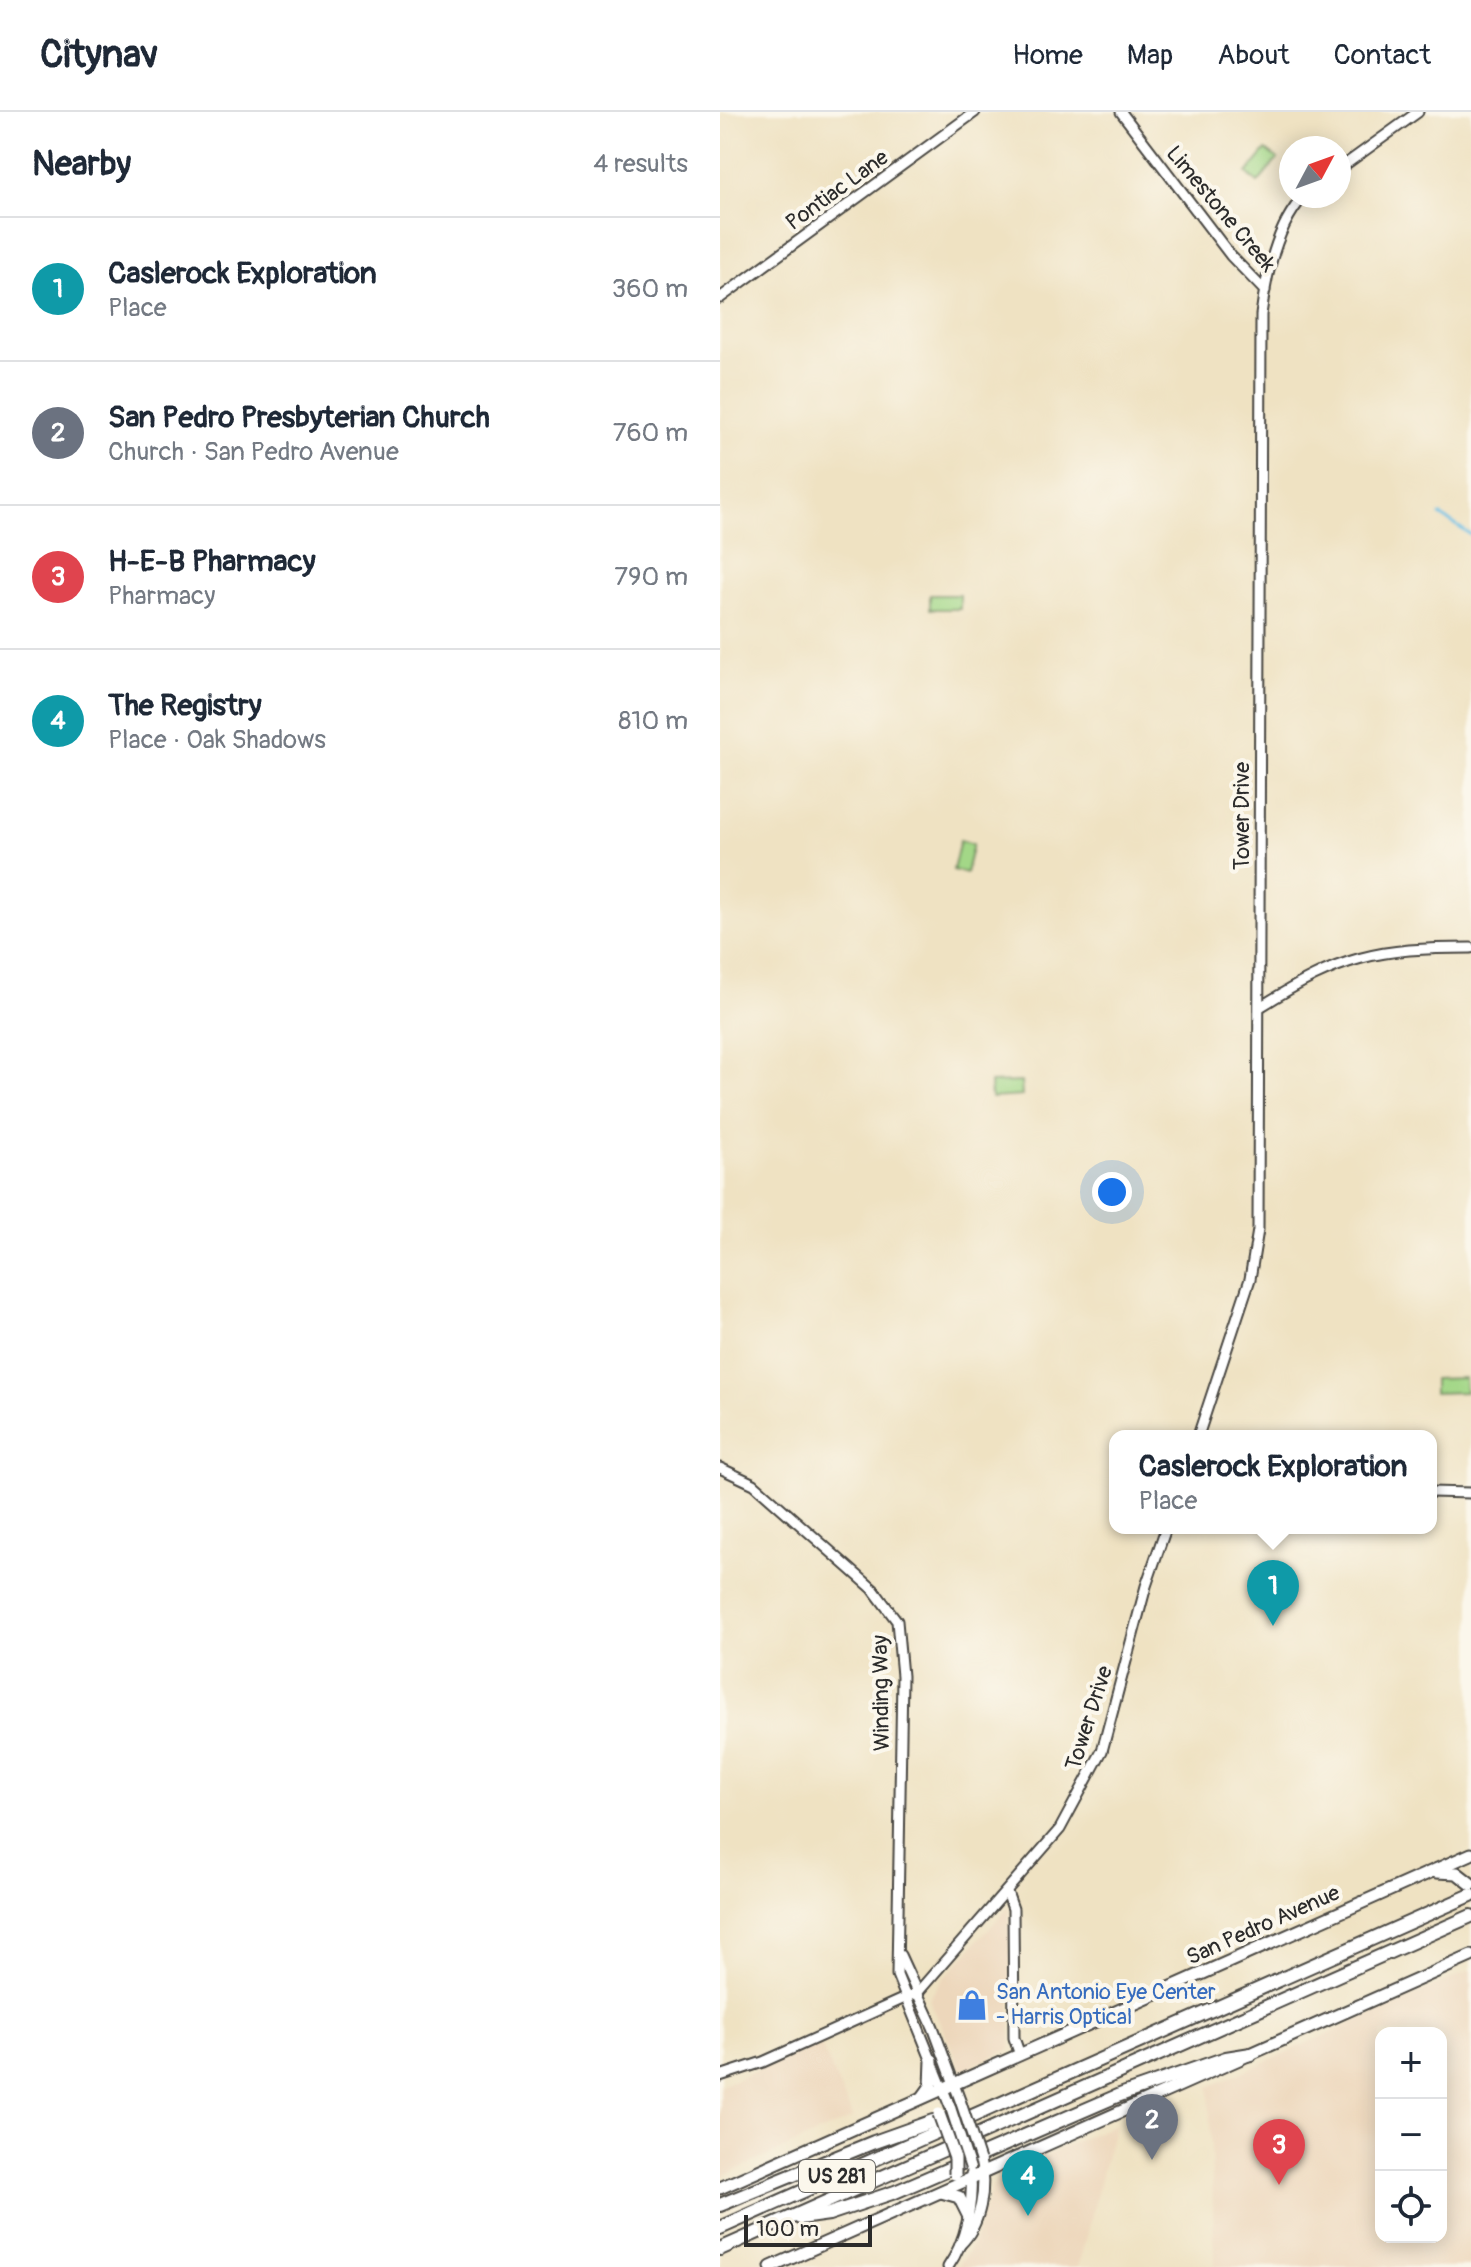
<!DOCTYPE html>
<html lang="en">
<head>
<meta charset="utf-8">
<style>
  body { margin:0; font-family:Pangolin,sans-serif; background:#f6f6f7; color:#1f2937 }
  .controls { position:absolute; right:24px; bottom:24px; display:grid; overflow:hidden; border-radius:16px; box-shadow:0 4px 20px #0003 }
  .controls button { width:72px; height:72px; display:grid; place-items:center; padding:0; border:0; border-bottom:2px solid #e0e1e3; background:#fff; color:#1f2937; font:40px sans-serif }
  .compass { position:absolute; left:559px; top:24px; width:72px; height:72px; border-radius:50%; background:#fff; box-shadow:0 4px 20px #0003; rotate:49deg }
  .scale { position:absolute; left:24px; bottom:20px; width:128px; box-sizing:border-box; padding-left:8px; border:4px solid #2b2b2b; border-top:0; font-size:22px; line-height:28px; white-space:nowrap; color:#2b2b2b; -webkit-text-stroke:6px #fbf7ec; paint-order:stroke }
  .you { position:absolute; left:392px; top:1080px; width:28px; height:28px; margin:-20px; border:6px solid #fff; border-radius:50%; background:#1a73e8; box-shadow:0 0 0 12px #1a73e833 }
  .badge { display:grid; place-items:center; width:52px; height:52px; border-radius:50%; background:#7c3aed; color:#fff; font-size:26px; font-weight:700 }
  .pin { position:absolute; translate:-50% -66px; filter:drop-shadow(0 2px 4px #0008) }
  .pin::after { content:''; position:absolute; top:42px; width:28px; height:24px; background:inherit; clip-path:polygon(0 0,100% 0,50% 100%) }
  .popup { position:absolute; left:389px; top:1318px; width:328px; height:104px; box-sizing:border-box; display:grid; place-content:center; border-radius:16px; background:#fff; filter:drop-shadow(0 2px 6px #0005); font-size:26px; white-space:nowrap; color:#747a83 }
  .popup b { font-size:30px; color:#1f2937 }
  .popup::after { content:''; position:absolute; left:50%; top:100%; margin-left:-16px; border:16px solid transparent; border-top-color:#fff }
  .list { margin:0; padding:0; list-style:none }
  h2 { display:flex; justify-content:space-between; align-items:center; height:104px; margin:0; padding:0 32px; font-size:34px }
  h2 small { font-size:26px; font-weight:400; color:#747a83 }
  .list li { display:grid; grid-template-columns:52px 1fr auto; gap:24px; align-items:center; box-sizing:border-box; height:144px; padding:0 32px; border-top:2px solid #e0e1e3 }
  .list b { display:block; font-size:30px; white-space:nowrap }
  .list p { margin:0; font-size:26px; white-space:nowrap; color:#747a83 }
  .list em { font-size:26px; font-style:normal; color:#747a83 }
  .icon { flex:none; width:44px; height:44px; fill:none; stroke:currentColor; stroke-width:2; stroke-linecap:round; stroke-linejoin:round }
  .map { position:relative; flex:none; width:751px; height:2155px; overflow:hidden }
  header { display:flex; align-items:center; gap:48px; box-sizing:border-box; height:112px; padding:0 40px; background:#fff; border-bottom:2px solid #e0e1e3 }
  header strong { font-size:38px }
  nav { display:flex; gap:44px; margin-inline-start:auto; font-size:28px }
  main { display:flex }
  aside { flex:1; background:#fff }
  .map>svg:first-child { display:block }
  .built { fill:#edd7bb; fill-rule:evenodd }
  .green { fill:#a3d787; stroke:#678159; stroke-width:2 }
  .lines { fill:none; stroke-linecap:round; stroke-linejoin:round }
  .stream { stroke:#67bee4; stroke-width:3 }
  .minor-casing { stroke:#484642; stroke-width:13 }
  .major-casing { stroke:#484642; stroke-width:15 }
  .highway-casing { stroke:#484642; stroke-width:16 }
  .minor { stroke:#fff; stroke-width:9 }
  .major { stroke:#fff; stroke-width:11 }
  .highway { stroke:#fff; stroke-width:12 }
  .minor-bridge-casing { stroke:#484642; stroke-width:13; stroke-linecap:butt }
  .major-bridge-casing { stroke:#484642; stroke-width:15; stroke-linecap:butt }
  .minor-bridge { stroke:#fff; stroke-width:9 }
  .major-bridge { stroke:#fff; stroke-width:11 }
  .labels { text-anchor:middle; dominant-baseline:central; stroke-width:8; stroke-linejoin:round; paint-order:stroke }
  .shield { fill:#fbf7ec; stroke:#696865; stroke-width:2 }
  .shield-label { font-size:20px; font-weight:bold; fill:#2b2b2b }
  .street-label { font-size:22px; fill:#2b2b2b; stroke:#fbf7ec }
  .shop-label { font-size:22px; fill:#366cbe; stroke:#fbf7ec; text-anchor:start }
</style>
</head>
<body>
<header>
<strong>Citynav</strong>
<nav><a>Home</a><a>Map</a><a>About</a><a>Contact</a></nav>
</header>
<main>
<aside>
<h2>Nearby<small>4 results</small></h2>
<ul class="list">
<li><span class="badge" style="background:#0f9aa8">1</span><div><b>Caslerock Exploration</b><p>Place</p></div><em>360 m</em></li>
<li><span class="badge" style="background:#6b7280">2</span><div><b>San Pedro Presbyterian Church</b><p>Church · San Pedro Avenue</p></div><em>760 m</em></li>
<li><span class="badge" style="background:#e0444e">3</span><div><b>H-E-B Pharmacy</b><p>Pharmacy</p></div><em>790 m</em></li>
<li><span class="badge" style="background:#0f9aa8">4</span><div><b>The Registry</b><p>Place · Oak Shadows</p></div><em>810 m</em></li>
</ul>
</aside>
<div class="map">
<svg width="751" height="2155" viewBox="0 0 751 2155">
  <rect width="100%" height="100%" fill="#fbf7ec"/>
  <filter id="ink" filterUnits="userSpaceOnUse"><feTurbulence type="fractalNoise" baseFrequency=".0125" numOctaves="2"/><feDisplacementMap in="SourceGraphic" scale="16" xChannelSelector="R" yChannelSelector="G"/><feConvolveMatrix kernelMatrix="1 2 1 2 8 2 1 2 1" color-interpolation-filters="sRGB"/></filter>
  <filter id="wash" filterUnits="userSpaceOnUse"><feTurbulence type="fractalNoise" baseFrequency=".006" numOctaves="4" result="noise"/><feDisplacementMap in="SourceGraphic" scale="32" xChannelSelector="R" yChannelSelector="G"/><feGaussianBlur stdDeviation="1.8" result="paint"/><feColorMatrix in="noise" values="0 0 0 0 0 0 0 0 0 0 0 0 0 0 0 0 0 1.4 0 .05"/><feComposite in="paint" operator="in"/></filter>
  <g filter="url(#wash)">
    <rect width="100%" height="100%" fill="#efe2c2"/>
    <g class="built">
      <polygon points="289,1795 291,1937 242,1958 209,1887 222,1868"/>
      <path d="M751 1858V2155H495L489 1975ZM721 1921V2125H661V1921Z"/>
      <polygon points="101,1933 133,2006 0,2065 0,1974"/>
      <polygon points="395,2012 358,2155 238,2155 253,2131 272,2075 280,2063"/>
    </g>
    <g class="green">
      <polygon points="546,38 558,47 538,71 527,61"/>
      <rect x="210" y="483" width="30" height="14"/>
      <polygon points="240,728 253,732 246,761 233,758"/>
      <polygon points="301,970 302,984 271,986 270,971"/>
      <polygon points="744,1266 745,1280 714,1281 714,1267"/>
    </g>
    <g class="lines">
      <polyline class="stream" points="720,403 751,423"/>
    </g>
  </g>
  <g filter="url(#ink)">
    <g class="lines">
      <defs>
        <g id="minor">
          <polyline points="401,0 511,144 545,179"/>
          <polyline points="619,57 698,0"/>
          <polyline points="0,186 255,0"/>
          <path d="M540 895C621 844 656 836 751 836"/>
          <path d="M478 1324 530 1167 538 1118 541 203C546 163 556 114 584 84"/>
          <polyline points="0,1356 34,1372 153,1477 177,1509 182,1564 177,1863 231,1997"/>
          <polyline points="711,1380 751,1381"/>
          <polyline points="287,1780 293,1797 294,1926 300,1943"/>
          <polyline points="180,1843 213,1915 241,1991"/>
          <polyline points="0,1964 43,1950 198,1880 340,1717 382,1639 426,1474 446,1416"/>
          <path d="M240 2133C261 2113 267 2076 260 2048"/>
          <path d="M228 2155C246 2129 253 2093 251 2062"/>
        </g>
        <g id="major">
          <polyline points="716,1760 737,1761 751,1772"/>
          <polyline points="203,1985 211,1974 212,1948"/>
          <polyline points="0,2076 751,1742"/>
          <polyline points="221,2080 239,2085 248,2103"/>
          <polyline points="51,2155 751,1844"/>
        </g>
        <g id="highway">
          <polyline points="0,2093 154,2030 213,2009 232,2012"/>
          <polyline points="80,2106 109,2102 175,2080 397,1984 506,1946 531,1942"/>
          <polyline points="0,2116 751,1783"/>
          <polyline points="0,2137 751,1804"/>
        </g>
      </defs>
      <use href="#minor" class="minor-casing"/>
      <use href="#major" class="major-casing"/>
      <use href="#highway" class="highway-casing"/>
      <use href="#minor" class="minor"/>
      <use href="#major" class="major"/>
      <use href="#highway" class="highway"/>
      <defs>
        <g id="minor-bridge">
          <polyline points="241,1991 260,2048"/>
          <polyline points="231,1997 250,2055"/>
        </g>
        <polyline id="major-bridge" points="219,2002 235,2046 235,2062"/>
      </defs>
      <use href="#minor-bridge" class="minor-bridge-casing"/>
      <use href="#major-bridge" class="major-bridge-casing"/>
      <use href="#minor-bridge" class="minor-bridge"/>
      <use href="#major-bridge" class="major-bridge"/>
    </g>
  </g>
  <defs>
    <symbol id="shop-bare" viewBox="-9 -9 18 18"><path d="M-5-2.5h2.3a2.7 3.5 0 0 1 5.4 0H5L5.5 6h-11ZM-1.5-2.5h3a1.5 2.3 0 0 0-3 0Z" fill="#3f7fe0" stroke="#fbf7ec" stroke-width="2.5" paint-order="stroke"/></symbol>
  </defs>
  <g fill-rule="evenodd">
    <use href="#shop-bare" x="230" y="1871" width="44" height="44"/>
  </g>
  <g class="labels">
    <rect class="shield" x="79" y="2048" width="76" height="32" rx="6"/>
    <g class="shield-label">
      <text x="117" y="2064">US 281</text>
    </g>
    <g class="street-label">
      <text transform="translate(117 78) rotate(-36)">Pontiac Lane</text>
      <text transform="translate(501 97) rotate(50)">Limestone Creek</text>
      <text transform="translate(522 704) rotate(-90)">Tower Drive</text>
      <text transform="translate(161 1581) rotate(-91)">Winding Way</text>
      <text transform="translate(369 1606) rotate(-72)">Tower Drive</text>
      <text transform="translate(543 1813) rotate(-24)">San Pedro Avenue</text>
    </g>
    <g class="shop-label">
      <text x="276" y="1880">San Antonio Eye Center<tspan x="276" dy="25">- Harris Optical</tspan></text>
    </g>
  </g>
</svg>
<div class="controls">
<button>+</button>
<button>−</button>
<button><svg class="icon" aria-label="locate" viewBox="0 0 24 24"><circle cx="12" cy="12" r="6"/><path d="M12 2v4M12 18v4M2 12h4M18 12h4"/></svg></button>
</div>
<svg class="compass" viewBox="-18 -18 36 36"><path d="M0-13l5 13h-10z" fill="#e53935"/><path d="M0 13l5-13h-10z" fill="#747a83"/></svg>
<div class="scale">100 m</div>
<div class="you"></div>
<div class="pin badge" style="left:553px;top:1514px;background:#0f9aa8">1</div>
<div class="popup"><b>Caslerock Exploration</b>Place</div>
<div class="pin badge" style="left:432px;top:2048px;background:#6b7280">2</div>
<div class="pin badge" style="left:559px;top:2073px;background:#e0444e">3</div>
<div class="pin badge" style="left:308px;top:2104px;background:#0f9aa8">4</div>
</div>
</main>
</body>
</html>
